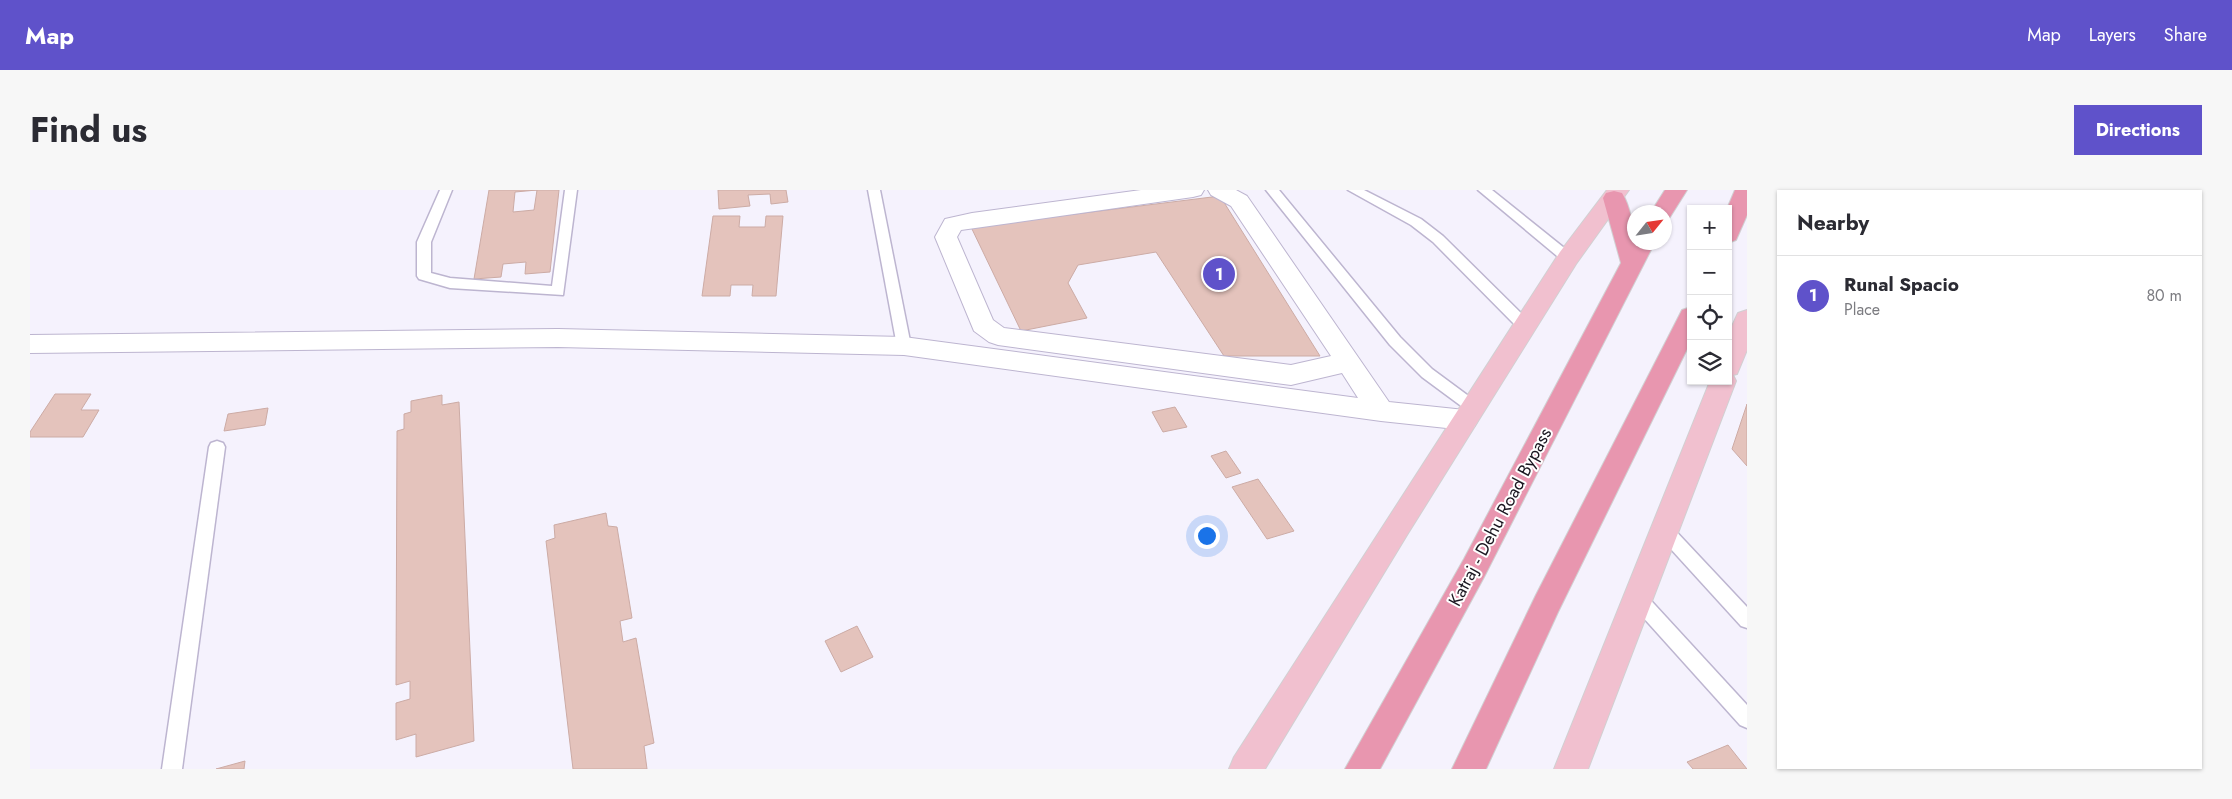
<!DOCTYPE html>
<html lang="en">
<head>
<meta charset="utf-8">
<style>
  body { margin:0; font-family:Jost,sans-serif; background:#f7f7f7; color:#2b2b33 }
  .controls { position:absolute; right:15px; top:15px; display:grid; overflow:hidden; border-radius:0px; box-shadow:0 1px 4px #0004 }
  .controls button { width:45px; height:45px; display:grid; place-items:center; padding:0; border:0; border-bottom:1px solid #e1e1e2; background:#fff; color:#2b2b33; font:25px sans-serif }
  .compass { position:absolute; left:1597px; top:15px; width:45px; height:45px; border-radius:50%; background:#fff; box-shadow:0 1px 4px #0004; rotate:60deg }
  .you { position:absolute; left:1176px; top:345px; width:18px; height:18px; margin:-12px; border:4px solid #fff; border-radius:50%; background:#1a73e8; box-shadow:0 0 0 8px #1a73e833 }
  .badge { display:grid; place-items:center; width:32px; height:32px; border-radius:50%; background:#5f52ca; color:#fff; font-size:16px; font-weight:700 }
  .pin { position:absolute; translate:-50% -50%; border:2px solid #fff; box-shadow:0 1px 5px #0006 }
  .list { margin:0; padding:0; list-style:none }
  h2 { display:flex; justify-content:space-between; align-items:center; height:65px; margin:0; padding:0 20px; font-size:21px }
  h2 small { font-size:16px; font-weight:400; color:#7c7c81 }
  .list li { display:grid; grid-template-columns:32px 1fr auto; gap:15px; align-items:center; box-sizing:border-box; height:80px; padding:0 20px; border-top:1px solid #e1e1e2 }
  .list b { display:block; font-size:19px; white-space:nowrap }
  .list p { margin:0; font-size:16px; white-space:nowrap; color:#7c7c81 }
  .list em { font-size:16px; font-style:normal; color:#7c7c81 }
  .icon { flex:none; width:28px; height:28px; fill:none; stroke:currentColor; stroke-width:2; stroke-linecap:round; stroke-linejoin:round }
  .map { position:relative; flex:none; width:1717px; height:579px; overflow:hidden; border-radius:0px }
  header { display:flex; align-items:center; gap:30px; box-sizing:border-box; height:70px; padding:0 25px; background:#5f52ca; color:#fff }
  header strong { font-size:24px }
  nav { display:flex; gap:28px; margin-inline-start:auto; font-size:18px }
  .intro { display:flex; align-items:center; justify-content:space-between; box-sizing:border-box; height:120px; padding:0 30px }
  h1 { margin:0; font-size:35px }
  .button { padding:12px 22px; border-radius:0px; background:#5f52ca; color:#fff; font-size:18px; font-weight:700 }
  main { display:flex; gap:30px; padding:0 30px }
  aside { flex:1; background:#fff; border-radius:0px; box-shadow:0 1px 4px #0004 }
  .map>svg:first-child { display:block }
  .building { fill:#e4c3bc; stroke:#ccaba5; fill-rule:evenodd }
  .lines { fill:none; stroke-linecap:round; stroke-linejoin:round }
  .lane-casing { stroke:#bdb5d0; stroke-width:3 }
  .street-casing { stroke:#bdb5d0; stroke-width:2 }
  .primary-casing { stroke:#d1d0d2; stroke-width:2 }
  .highway-casing { stroke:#d1d0d2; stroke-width:2 }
  .lane { fill:#fff; fill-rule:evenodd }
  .street { fill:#fff; fill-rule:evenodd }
  .primary { fill:#f1c0cf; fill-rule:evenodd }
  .highway { fill:#e896af; fill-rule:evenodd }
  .labels { text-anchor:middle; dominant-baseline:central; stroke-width:4; stroke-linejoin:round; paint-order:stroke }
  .street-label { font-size:18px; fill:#1a1620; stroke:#fff }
</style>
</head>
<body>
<header>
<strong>Map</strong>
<nav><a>Map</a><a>Layers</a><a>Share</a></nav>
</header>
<div class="intro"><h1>Find us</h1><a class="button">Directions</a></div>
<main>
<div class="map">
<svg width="1717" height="579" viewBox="0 0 1717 579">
  <rect width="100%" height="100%" fill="#f5f2fd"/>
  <g class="building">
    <path d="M459 0H529L520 82 495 84 496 72 473 74 471 87 444 89ZM507 0 504 20 483 22 485 2Z"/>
    <polygon points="688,0 756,0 758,12 741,14 740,4 718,5 720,16 689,19"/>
    <polygon points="1190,6 1290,166 1194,166 1126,62 1048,75 1038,93 1057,128 991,141 941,37"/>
    <polygon points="683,26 710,26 709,37 735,37 736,26 753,26 746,106 722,106 723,95 701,95 700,106 672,106"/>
    <polygon points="25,204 61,204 51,220 69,220 53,247 0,247 0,242"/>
    <polygon points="412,205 412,215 429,212 444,551 386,567 386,544 366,550 366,513 380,509 380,491 366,495 367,241 374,239 374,224 381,222 381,211"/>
    <polygon points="1717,214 1717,276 1702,259"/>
    <polygon points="1145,217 1157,237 1133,242 1122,222"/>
    <polygon points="238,218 235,235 194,241 198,224"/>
    <polygon points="1196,261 1211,283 1196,288 1181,266"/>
    <polygon points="1228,289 1264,341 1237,349 1202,297"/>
    <polygon points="576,323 578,336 587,337 602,428 590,431 593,452 606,448 624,553 614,556 617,579 543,579 516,351 525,348 524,335"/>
    <polygon points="827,436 843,467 811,482 795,451"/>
    <polygon points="1698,555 1717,579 1663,579 1657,572"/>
    <polygon points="215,571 214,579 186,579"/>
  </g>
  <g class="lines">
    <defs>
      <g id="lane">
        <polygon points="410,0 422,0 401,52 401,83 420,88 522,96 535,0 547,0 533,105 420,98 389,89 387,86 387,52"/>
        <polygon points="838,0 850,0 881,156 879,160 869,160 867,156"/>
        <polygon points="1236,0 1249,0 1370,147 1402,179 1448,213 1451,217 1448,221 1438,221 1392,187 1360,155"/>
        <polygon points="1318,0 1334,0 1391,29 1413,46 1500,132 1502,136 1500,140 1490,140 1403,52 1381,35"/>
        <polygon points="1448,0 1462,0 1543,65 1545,68 1543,71 1533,71"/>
        <polygon points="187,251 193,253 195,257 152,579 132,579 179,257 181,253"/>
        <polygon points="1635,334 1641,336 1717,417 1717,438 1711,436 1629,346 1627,341 1629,336"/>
        <polygon points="1608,401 1614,403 1717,515 1717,538 1710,535 1602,415 1599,409 1602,403"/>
      </g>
      <polygon id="street" points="1111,0 1174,0 1171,5 1163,7 931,40 927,47 963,130 974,138 1261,175 1301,166 1201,16 1181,5 1178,0 1206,0 1217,6 1359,212 1435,220 1444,223 1448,230 1444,237 1435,240 1351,231 874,165 528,157 0,163 0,145 528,139 874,147 1328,208 1312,183 1261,195 968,155 959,152 944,141 905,47 915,29 942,23"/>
      <g id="primary">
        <polygon points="1577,0 1599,0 1546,74 1377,345 1235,579 1199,579 1204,567 1530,62"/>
        <polygon points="1717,120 1717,160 1707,184 1703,185 1706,191 1558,579 1524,579 1680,191 1698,191 1698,145 1708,123"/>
      </g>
      <g id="highway">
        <polygon points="1635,0 1657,0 1640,27 1634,29 1634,22 1621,22"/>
        <polygon points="1705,0 1717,0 1717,25 1706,50 1698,53 1697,19"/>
        <path d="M1584 1 1592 3C1600 16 1604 37 1604 52H1625L1454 387 1350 579H1315L1434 369 1591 73 1573 8 1576 3Z"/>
        <polygon points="1661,117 1661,151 1528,422 1456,579 1422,579 1506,405 1649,126 1652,120"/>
      </g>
    </defs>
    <use href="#lane" class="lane-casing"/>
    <use href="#street" class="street-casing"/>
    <use href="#primary" class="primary-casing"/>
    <use href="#highway" class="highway-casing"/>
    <use href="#lane" class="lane"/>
    <use href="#street" class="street"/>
    <use href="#primary" class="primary"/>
    <use href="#highway" class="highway"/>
  </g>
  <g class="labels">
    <g class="street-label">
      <text transform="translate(1470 327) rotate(-62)">Katraj - Dehu Road Bypass</text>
    </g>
  </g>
</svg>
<div class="controls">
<button>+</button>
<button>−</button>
<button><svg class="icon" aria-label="locate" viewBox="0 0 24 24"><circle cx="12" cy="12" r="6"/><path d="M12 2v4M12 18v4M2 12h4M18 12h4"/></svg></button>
<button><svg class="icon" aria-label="layers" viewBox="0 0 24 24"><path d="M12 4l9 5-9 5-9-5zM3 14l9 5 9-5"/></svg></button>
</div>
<svg class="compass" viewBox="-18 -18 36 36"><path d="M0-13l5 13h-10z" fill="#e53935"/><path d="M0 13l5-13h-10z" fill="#7c7c81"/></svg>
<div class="you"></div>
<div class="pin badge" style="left:1189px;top:84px">1</div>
</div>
<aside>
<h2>Nearby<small></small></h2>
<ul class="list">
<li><span class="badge">1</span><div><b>Runal Spacio</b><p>Place</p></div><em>80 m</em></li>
</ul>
</aside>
</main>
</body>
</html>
